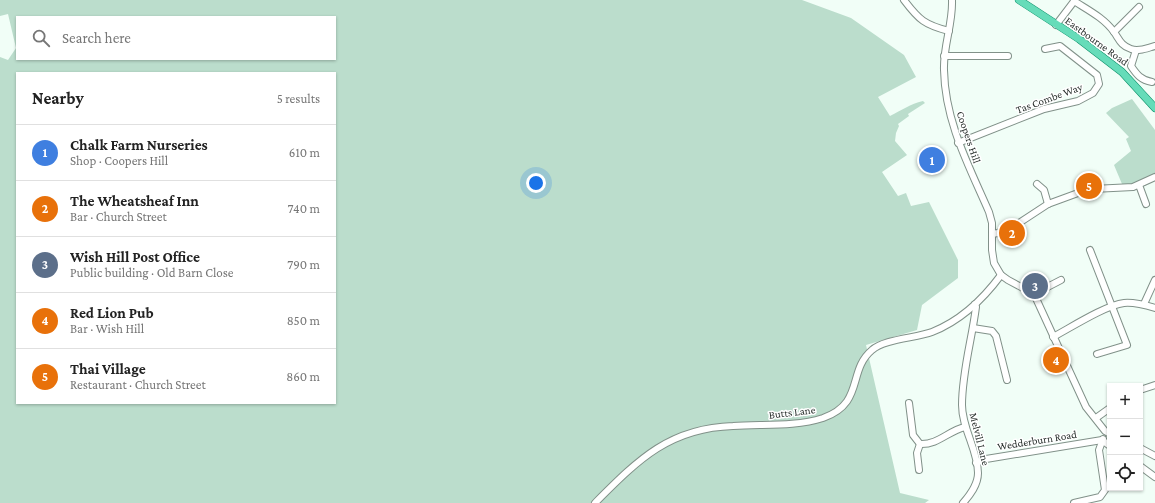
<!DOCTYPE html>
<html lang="en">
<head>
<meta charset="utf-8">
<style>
  body { margin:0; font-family:"Crimson Pro",serif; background:#f6f6f6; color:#222 }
  .controls { position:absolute; right:12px; bottom:12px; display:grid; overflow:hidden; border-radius:0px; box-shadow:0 1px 3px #0004 }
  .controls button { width:36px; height:36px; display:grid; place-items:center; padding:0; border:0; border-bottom:1px solid #e0e0e0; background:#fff; color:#222; font:20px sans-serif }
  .you { position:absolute; left:536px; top:183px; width:14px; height:14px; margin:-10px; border:3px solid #fff; border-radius:50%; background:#1a73e8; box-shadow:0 0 0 6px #1a73e833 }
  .badge { display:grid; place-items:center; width:26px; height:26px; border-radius:50%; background:#d93025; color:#fff; font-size:13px; font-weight:700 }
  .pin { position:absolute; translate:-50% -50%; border:2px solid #fff; box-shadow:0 1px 4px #0006 }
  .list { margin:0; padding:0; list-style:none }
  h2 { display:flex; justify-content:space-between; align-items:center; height:52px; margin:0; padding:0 16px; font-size:17px }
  h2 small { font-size:13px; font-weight:400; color:#767676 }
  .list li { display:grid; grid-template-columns:26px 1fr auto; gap:12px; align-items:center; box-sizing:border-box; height:56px; padding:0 16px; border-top:1px solid #e0e0e0 }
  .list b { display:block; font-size:15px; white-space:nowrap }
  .list p { margin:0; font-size:13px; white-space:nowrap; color:#767676 }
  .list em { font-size:13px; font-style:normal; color:#767676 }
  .icon { flex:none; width:22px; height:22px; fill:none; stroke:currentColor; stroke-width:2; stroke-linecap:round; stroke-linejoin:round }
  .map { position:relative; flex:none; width:1155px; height:503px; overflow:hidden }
  .search { position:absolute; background:#fff; box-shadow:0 1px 3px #0004; left:16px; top:16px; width:320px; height:44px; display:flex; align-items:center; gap:10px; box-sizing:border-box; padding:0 14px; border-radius:0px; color:#767676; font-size:15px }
  .panel { position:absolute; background:#fff; box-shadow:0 1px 3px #0004; left:16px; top:72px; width:320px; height:332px; border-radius:0px }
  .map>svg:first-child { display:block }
  .green { fill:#bdc; fill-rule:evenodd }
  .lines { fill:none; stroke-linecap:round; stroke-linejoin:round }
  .minor-casing { stroke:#819189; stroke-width:8 }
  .major-casing { stroke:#0e906a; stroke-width:8 }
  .minor { stroke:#fff; stroke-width:6 }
  .major { stroke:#66dcb9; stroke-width:7 }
  .labels { text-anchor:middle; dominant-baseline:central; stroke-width:3; stroke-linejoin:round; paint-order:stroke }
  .street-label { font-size:11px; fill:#29302d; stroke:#fff }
</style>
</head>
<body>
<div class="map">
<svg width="1155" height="503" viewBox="0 0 1155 503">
  <rect width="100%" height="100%" fill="#f1fef7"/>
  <g class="green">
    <path d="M0 0H802L851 18 904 55 916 77 878 97 890 116C902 110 910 104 923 101L925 103 908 114 909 116 898 124 899 126 896 133 895 141 907 155 882 172 898 196 906 193 911 206 929 202 958 260V278L922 305 917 330 866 345 900 493 929 500 925 503H0V57L8 60 16 48 8 14 0 16ZM17 17H335V59H17ZM17 73H335V403H17Z"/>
    <polygon points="1132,99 1155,130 1155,174 1133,184 1122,184 1114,165 1131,151 1126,139 1129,137 1106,113 1112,108"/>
  </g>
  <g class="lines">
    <defs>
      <g id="minor">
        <path d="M904 0C919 20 925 25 949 31"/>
        <path d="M952 0C953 24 943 46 944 70 945 122 969 166 989 212L992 223V250L994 263 1001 275 1008 280 1034 294 1086 407 1105 431 1110 434"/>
        <path d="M1074 1C1088 10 1104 18 1114 32 1119 39 1121 46 1131 49 1139 52 1147 48 1155 46"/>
        <polyline points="1056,25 1075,0"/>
        <polyline points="1114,32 1139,7"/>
        <path d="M1136 50 1131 66C1137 75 1141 80 1152 82"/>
        <polyline points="944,56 1008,56"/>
        <polyline points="958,143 1044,109 1078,101 1093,93 1099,84 1097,75 1060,46 1045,49"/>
        <polyline points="1037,184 1044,190 1048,204"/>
        <polyline points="1139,185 1146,204"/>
        <polyline points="992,234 998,233 1016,225 1048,204 1078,193 1093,189 1133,187 1155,177"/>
        <polyline points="1090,250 1127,345 1097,354"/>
        <polyline points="1034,294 1061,280"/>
        <polyline points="1144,304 1155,280"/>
        <polyline points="973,328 992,331 996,336 1007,380"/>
        <path d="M1053 337C1070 328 1106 305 1124 303 1134 302 1145 305 1155 308"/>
        <polyline points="1140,390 1155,385"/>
        <path d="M909 403 913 435 920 444C938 445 948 431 965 427"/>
        <polyline points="1096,418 1110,408"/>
        <polyline points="1140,448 1155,456"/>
        <polyline points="976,463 986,459 1102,440 1110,446"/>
        <polyline points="1140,466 1155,477"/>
        <polyline points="919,470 917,453 920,444"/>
        <path d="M595 503C638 460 669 428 733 426 763 424 795 427 823 418 865 403 847 371 872 350 884 339 916 338 932 332 960 321 984 298 1001 275"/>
        <path d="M963 503C970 495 978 485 978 473 978 450 962 429 962 405 962 372 972 339 976 307L975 304"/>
        <polyline points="1074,503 1100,497 1105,490 1099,450 1103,439"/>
      </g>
      <polyline id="major" points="1019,0 1079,39 1122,72 1155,108"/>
    </defs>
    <use href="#minor" class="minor-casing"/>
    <use href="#major" class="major-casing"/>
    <use href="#minor" class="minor"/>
    <use href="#major" class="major"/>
  </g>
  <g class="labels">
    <g class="street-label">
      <text transform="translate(1097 41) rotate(36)">Eastbourne Road</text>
      <text transform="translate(1049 98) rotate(-20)">Tas Combe Way</text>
      <text transform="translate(969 137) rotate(71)">Coopers Hill</text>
      <text transform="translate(792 412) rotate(-7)">Butts Lane</text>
      <text transform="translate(980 439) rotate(76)">Melvill Lane</text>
      <text transform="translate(1037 440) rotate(-9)">Wedderburn Road</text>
    </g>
  </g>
</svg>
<div class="controls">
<button>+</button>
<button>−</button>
<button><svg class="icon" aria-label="locate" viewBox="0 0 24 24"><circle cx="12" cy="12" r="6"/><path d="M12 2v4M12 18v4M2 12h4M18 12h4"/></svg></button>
</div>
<div class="you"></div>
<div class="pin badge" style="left:932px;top:160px;background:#3f7fe0">1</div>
<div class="pin badge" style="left:1012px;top:233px;background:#e8710a">2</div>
<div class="pin badge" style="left:1035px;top:286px;background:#5c6f8a">3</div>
<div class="pin badge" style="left:1056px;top:360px;background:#e8710a">4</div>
<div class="pin badge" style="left:1089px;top:186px;background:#e8710a">5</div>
<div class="search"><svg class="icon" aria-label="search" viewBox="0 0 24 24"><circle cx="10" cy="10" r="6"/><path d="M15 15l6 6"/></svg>Search here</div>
<section class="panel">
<h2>Nearby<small>5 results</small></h2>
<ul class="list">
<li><span class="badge" style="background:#3f7fe0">1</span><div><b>Chalk Farm Nurseries</b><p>Shop · Coopers Hill</p></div><em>610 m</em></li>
<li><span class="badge" style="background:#e8710a">2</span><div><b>The Wheatsheaf Inn</b><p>Bar · Church Street</p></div><em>740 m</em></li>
<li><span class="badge" style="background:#5c6f8a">3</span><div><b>Wish Hill Post Office</b><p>Public building · Old Barn Close</p></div><em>790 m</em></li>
<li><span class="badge" style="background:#e8710a">4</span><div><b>Red Lion Pub</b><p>Bar · Wish Hill</p></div><em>850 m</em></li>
<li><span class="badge" style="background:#e8710a">5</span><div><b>Thai Village</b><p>Restaurant · Church Street</p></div><em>860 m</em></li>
</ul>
</section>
</div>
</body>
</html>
